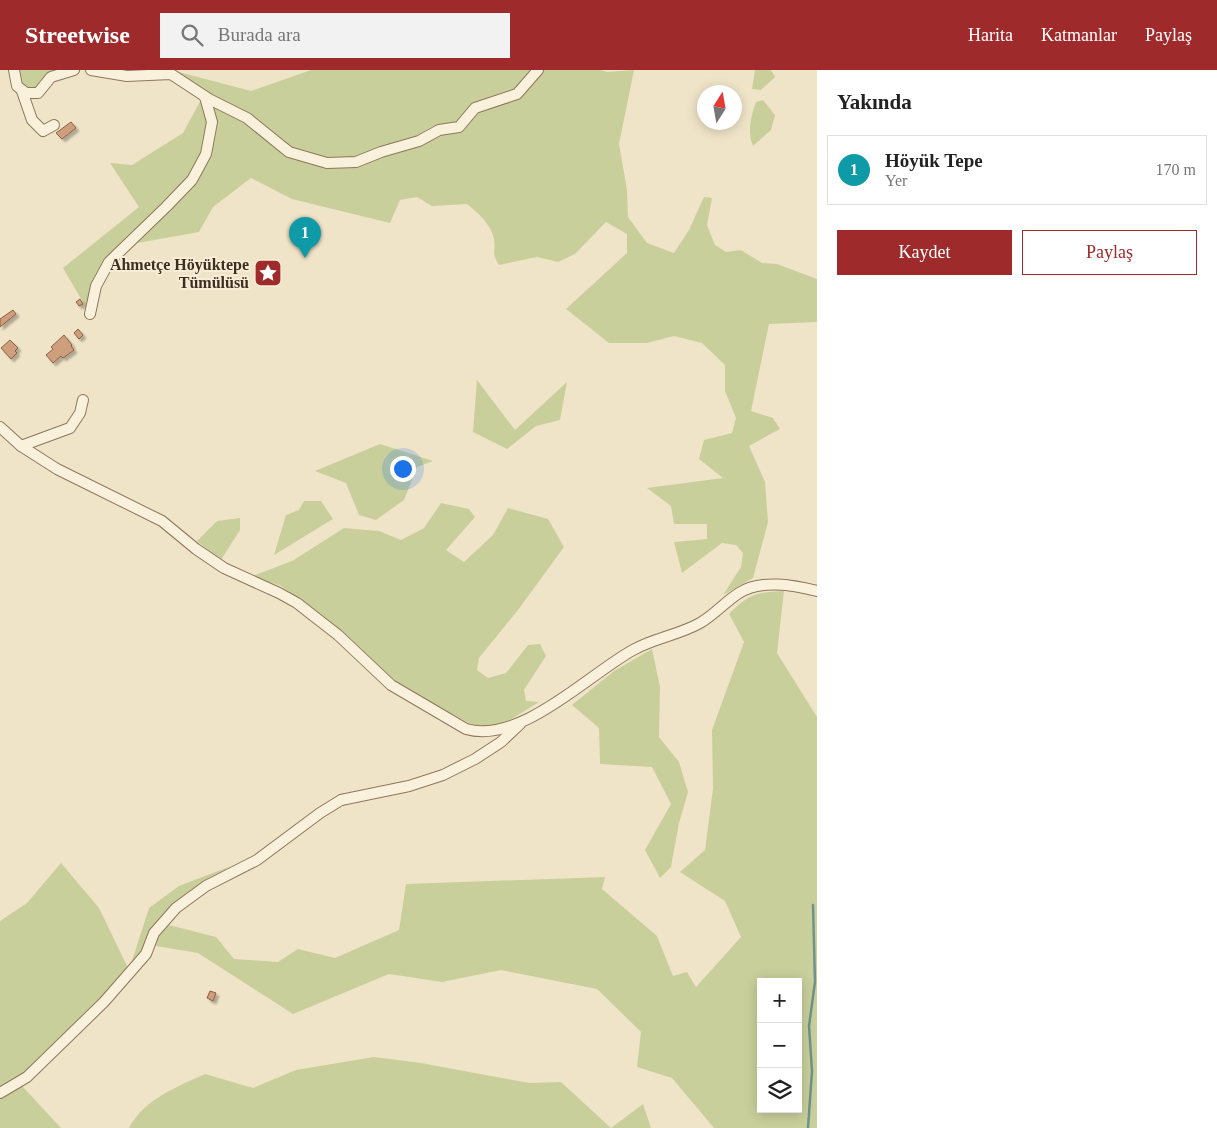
<!DOCTYPE html>
<html lang="tr">
<head>
<meta charset="utf-8">
<style>
  body { margin:0; font-family:Georgia,serif; background:#f2f2f2; color:#222 }
  .controls { position:absolute; right:15px; bottom:15px; display:grid; overflow:hidden; border-radius:0px; box-shadow:0 2px 12px #0003 }
  .controls button { width:45px; height:45px; display:grid; place-items:center; padding:0; border:0; border-bottom:1px solid #e0e0e0; background:#fff; color:#222; font:25px sans-serif }
  .compass { position:absolute; left:697px; top:15px; width:45px; height:45px; border-radius:50%; background:#fff; box-shadow:0 2px 12px #0003; rotate:11deg }
  .you { position:absolute; left:402px; top:398px; width:18px; height:18px; margin:-12px; border:4px solid #fff; border-radius:50%; background:#1a73e8; box-shadow:0 0 0 8px #1a73e833 }
  .badge { display:grid; place-items:center; width:32px; height:32px; border-radius:50%; background:#9e2a2b; color:#fff; font-size:16px; font-weight:700 }
  .pin { position:absolute; translate:-50% -41px; filter:drop-shadow(0 1px 2px #0008) }
  .pin::after { content:''; position:absolute; top:26px; width:18px; height:15px; background:inherit; clip-path:polygon(0 0,100% 0,50% 100%) }
  .list { margin:0; padding:0; list-style:none }
  h2 { display:flex; justify-content:space-between; align-items:center; height:65px; margin:0; padding:0 20px; font-size:21px }
  h2 small { font-size:16px; font-weight:400; color:#767676 }
  .list li { display:grid; grid-template-columns:32px 1fr auto; gap:15px; align-items:center; box-sizing:border-box; height:70px; margin:0 10px 10px; padding:0 10px; border:1px solid #e0e0e0; border-radius:0px }
  .list b { display:block; font-size:19px; white-space:nowrap }
  .list p { margin:0; font-size:16px; white-space:nowrap; color:#767676 }
  .list em { font-size:16px; font-style:normal; color:#767676 }
  .actions { display:flex; gap:10px; padding:15px 20px }
  .actions a { flex:1; padding:11px 0; border:1px solid #9e2a2b; border-radius:0px; text-align:center; font-size:18px; color:#9e2a2b }
  .actions .main { background:#9e2a2b; color:#fff }
  .icon { flex:none; width:28px; height:28px; fill:none; stroke:currentColor; stroke-width:2; stroke-linecap:round; stroke-linejoin:round }
  .map { position:relative; flex:none; width:817px; height:1058px; overflow:hidden }
  header { display:flex; align-items:center; gap:30px; box-sizing:border-box; height:70px; padding:0 25px; background:#9e2a2b; color:#fff }
  header strong { font-size:24px }
  nav { display:flex; gap:28px; margin-inline-start:auto; font-size:18px }
  .search { width:350px; height:45px; background:#f2f2f2; display:flex; align-items:center; gap:12px; box-sizing:border-box; padding:0 18px; border-radius:0px; color:#767676; font-size:19px }
  main { display:flex }
  aside { flex:1; background:#fff }
  .map>svg:first-child { display:block }
  .green { fill:#c9cf9b; fill-rule:evenodd }
  .lines { fill:none; stroke-linecap:round; stroke-linejoin:round }
  .stream { stroke:#6f938a; stroke-width:2.5 }
  .building { fill:#cf9f7d; stroke:#8d5f41; filter:url(#shadow) }
  .minor-casing { stroke:#8d765c; stroke-width:12 }
  .minor { stroke:#faf1dc; stroke-width:10 }
  .labels { text-anchor:middle; dominant-baseline:central; stroke-width:4; stroke-linejoin:round; paint-order:stroke }
  .poi-label { font-size:16px; font-weight:bold; fill:#3d2e20; stroke:#f7eed8; text-anchor:end }
</style>
</head>
<body>
<header>
<strong>Streetwise</strong>
<div class="search"><svg class="icon" aria-label="search" viewBox="0 0 24 24"><circle cx="10" cy="10" r="6"/><path d="M15 15l6 6"/></svg>Burada ara</div>
<nav><a>Harita</a><a>Katmanlar</a><a>Paylaş</a></nav>
</header>
<main>
<div class="map">
<svg width="817" height="1058" viewBox="0 0 817 1058">
  <defs>
    <filter id="shadow"><feDropShadow dx="3" dy="3" stdDeviation="1" flood-color="#0004"/></filter>
  </defs>
  <rect width="100%" height="100%" fill="#f0e4c8"/>
  <g class="green">
    <polygon points="17,0 62,0 36,18 28,20 19,15"/>
    <polygon points="311,0 533,0 513,21 457,52 433,56 409,70 353,88 323,88 291,79 175,1 251,21"/>
    <path d="M543 0H600L607 2 634 0 619 74 627 120 628 147 647 173 674 183 689 160 704 127 712 128 707 155 715 175 726 182 741 180 762 193 777 194 817 209V252L769 254 751 341 773 348 780 359 749 376 765 412 768 452 753 508 723 525 741 497 743 483 736 475 722 473 682 503 674 472 707 469V454H674L671 436 647 418 723 408 699 389 704 370 732 363 736 348 725 321V295L702 273 674 266 647 273H609L566 239 627 183V164L606 152 575 184 558 192 537 187 499 195C491 183 496 181 494 169 491 154 478 143 467 134L432 136 417 127 400 130 390 153 292 129 251 108 213 137 199 162 132 174 195 111 211 35 244 50 288 87 328 97 385 85 422 75 477 40 521 26Z"/>
    <polygon points="755,0 771,0 775,7 761,20 752,19"/>
    <polygon points="202,28 208,52 203,83 189,108 107,188 87,239 63,198 139,137 110,93 132,95 183,63"/>
    <path d="M763 30 775 45 771 60 753 76C747 63 751 45 756 32Z"/>
    <polygon points="477,310 515,360 567,312 560,350 536,356 507,379 473,362"/>
    <polygon points="380,374 433,391 417,397 404,430 376,450 359,445 346,413 315,401"/>
    <polygon points="304,431 321,431 333,449 274,485 286,445 299,440"/>
    <polygon points="441,433 469,439 475,447 446,480 464,492 493,465 508,438 548,449 564,477 518,540 479,588 477,600 488,608 506,603 528,575 540,574 546,586 524,620 526,631 539,632 510,650 488,658 469,653 393,611 321,544 281,516 253,506 292,491 344,458 379,461 401,470 424,458"/>
    <polygon points="240,448 240,460 221,490 197,471 217,451"/>
    <path d="M784 521 777 583 817 647V1058H714L672 1008 637 997 641 962 597 919 501 900 442 912 389 904 293 944 198 883 156 876 158 865 169 855 216 867 234 889 278 892 298 879 335 888 399 860 406 814 605 807 602 819 657 866 673 906 687 902 696 917 741 867 725 831 680 802 705 780 713 719 712 660 744 572 729 544C749 524 756 522 784 521ZM761 912H798V1039H761Z"/>
    <polygon points="652,579 660,617 659,667 679,692 688,722 679,753 671,797 660,808 645,780 671,734 652,697 600,694 599,658 572,635 614,601"/>
    <polygon points="61,793 99,838 129,900 149,838 179,816 231,796 199,814 171,836 151,862 144,882 129,900 23,1003 0,1018 0,851 27,833"/>
    <path d="M374 987 421 993 529 1013 561 1012 611 1058 643 1034 651 1058H129C144 1029 177 1017 205 1004L253 1018 296 1000Z"/>
    <polygon points="22,1016 61,1058 0,1058 0,1027"/>
  </g>
  <g class="lines">
    <polyline class="stream" points="808,1058 812,1001 809,956 815,912 813,835"/>
  </g>
  <g class="building">
    <polygon points="71,52 76,58 62,69 56,63"/>
    <polygon points="80,229 83,234 79,236 76,232"/>
    <polygon points="13,240 16,244 0,257 0,249"/>
    <polygon points="78,259 83,265 79,269 74,263"/>
    <polygon points="64,265 72,275 71,276 74,280 63,288 61,286 53,293 46,285 53,279 51,277"/>
    <polygon points="10,270 18,278 15,281 17,283 11,289 1,278"/>
    <polygon points="210,921 216,923 213,931 207,928"/>
  </g>
  <g class="lines">
    <defs>
      <g id="minor">
        <polyline points="14,0 17,16 26,23 38,23 51,7 74,0"/>
        <polyline points="91,0 127,6 171,4 209,29 247,48 289,82 327,93 356,92 381,82 419,71 439,60 459,57 475,38 517,24 538,0"/>
        <polyline points="22,21 32,50 43,61 54,55"/>
        <polyline points="90,244 96,216 109,192 166,137 192,110 206,84 212,52 205,27"/>
        <path d="M0 357 21 376 57 399 162 451 196 479 224 498 279 523 297 533 338 565 391 615 466 659C520 675 589 604 633 580 654 568 679 565 700 553 714 545 725 532 739 523 761 509 793 515 817 521"/>
        <polyline points="21,376 70,358 80,343 83,330"/>
        <polyline points="0,1023 27,1007 104,932 146,884 154,863 176,838 206,816 257,790 320,743 341,730 409,716 443,705 475,689 501,672 520,654"/>
      </g>
    </defs>
    <use href="#minor" class="minor-casing"/>
    <use href="#minor" class="minor"/>
  </g>
  <defs>
    <symbol id="sight-square" viewBox="-11 -11 22 22"><rect x="-9" y="-9" width="18" height="18" rx="4" fill="#9e2a2b" stroke="#f7eed8"/><path d="M0-6L1.8-2.2L6-1.7L2.9 1.2L3.7 5.4L0 3.3L-3.7 5.4L-2.9 1.2L-6-1.7L-1.8-2.2Z" fill="#fff"/></symbol>
  </defs>
  <g fill-rule="evenodd">
    <use href="#sight-square" x="252" y="187" width="32" height="32"/>
  </g>
  <g class="labels">
    <g class="poi-label">
      <text x="249" y="194">Ahmetçe Höyüktepe<tspan x="249" dy="18">Tümülüsü</tspan></text>
    </g>
  </g>
</svg>
<div class="controls">
<button>+</button>
<button>−</button>
<button><svg class="icon" aria-label="layers" viewBox="0 0 24 24"><path d="M12 4l9 5-9 5-9-5zM3 14l9 5 9-5"/></svg></button>
</div>
<svg class="compass" viewBox="-18 -18 36 36"><path d="M0-13l5 13h-10z" fill="#e53935"/><path d="M0 13l5-13h-10z" fill="#767676"/></svg>
<div class="you"></div>
<div class="pin badge" style="left:305px;top:188px;background:#0f9aa8">1</div>
</div>
<aside>
<h2>Yakında<small></small></h2>
<ul class="list">
<li><span class="badge" style="background:#0f9aa8">1</span><div><b>Höyük Tepe</b><p>Yer</p></div><em>170 m</em></li>
</ul>
<div class="actions"><a class="main">Kaydet</a><a>Paylaş</a></div>
</aside>
</main>
</body>
</html>
